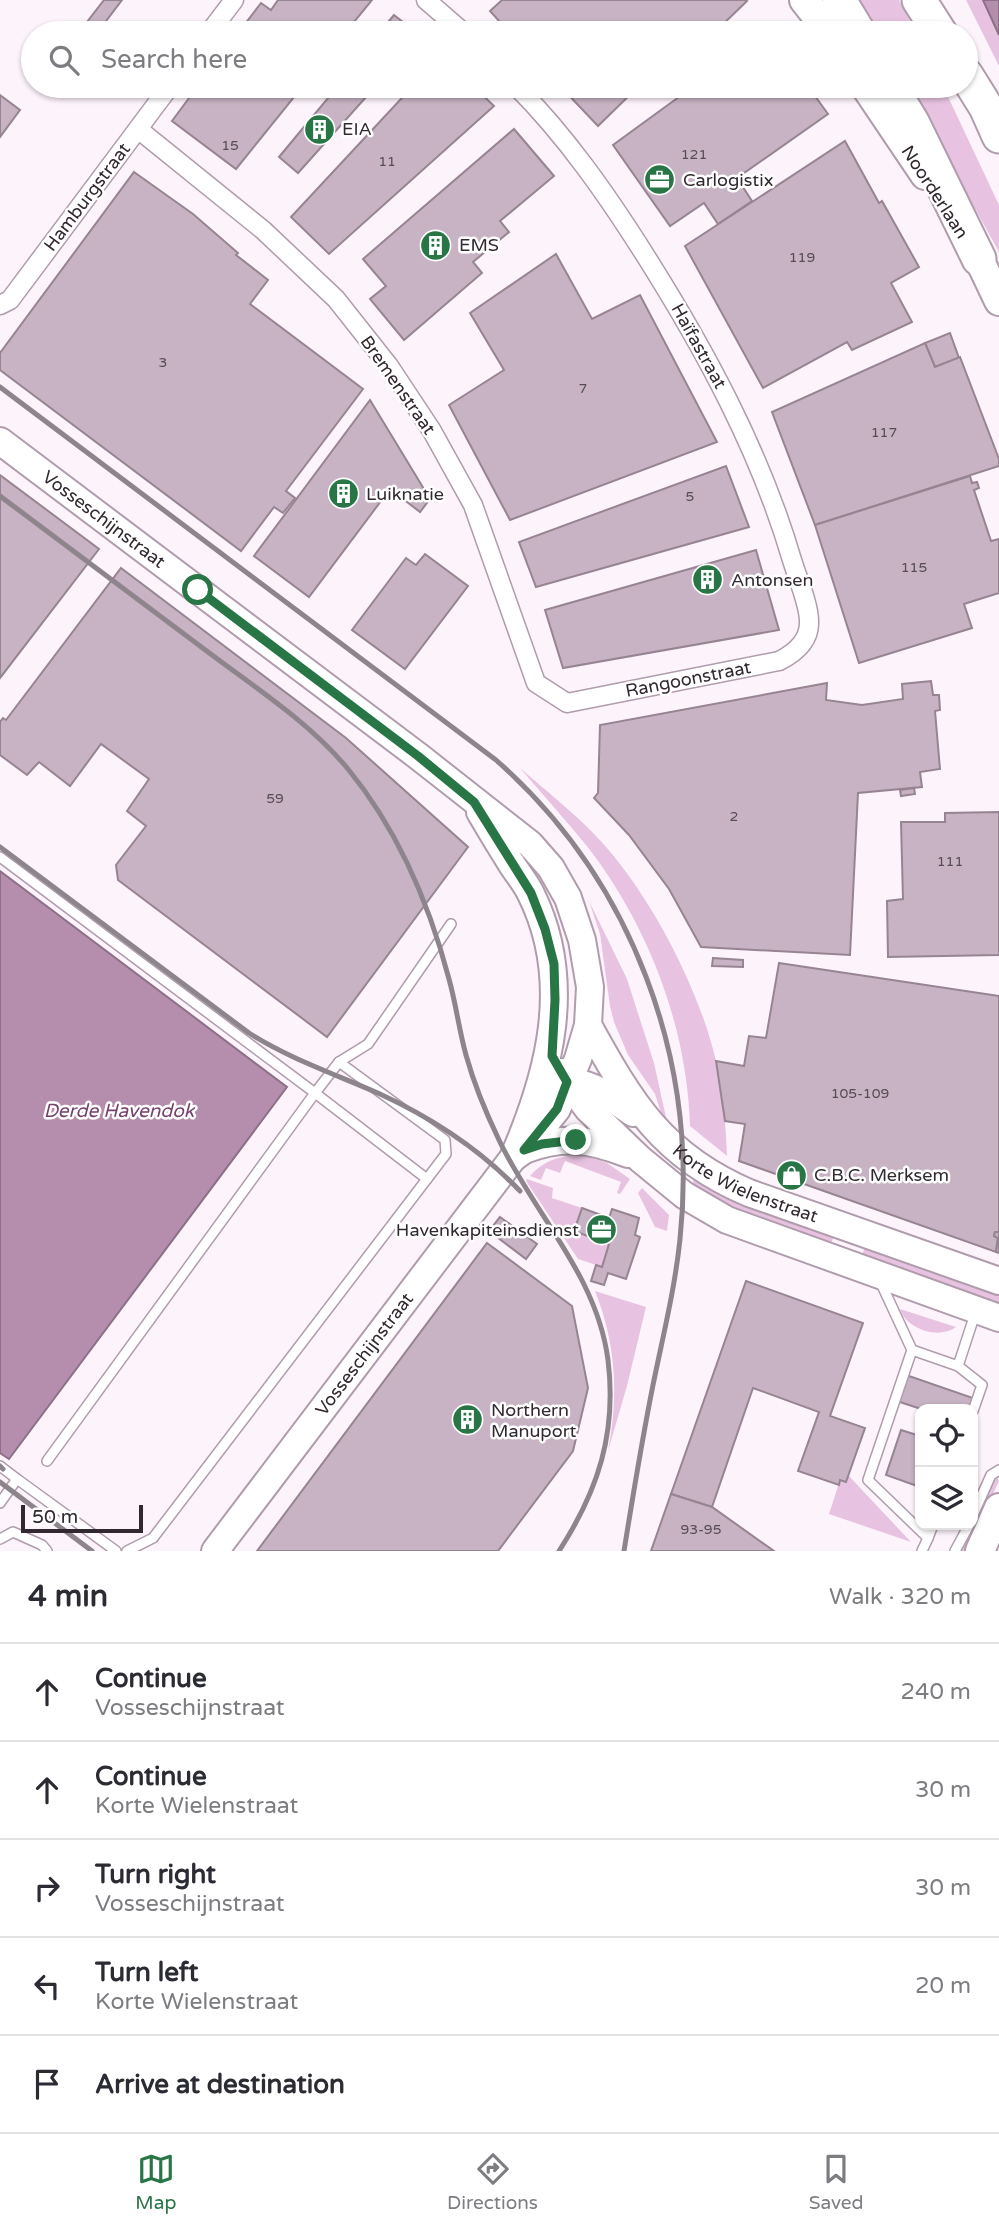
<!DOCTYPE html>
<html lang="en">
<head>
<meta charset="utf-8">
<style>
  body { margin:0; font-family:"Varela Round",sans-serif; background:#f7f7f7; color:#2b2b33 }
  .controls { position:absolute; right:21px; bottom:21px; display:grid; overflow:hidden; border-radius:14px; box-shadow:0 2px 5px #0004 }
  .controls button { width:63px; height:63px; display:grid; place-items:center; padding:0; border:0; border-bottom:2px solid #e1e1e2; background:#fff; color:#2b2b33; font:35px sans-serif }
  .scale { position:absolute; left:21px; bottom:18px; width:122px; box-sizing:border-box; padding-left:7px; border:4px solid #31292f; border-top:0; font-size:19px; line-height:24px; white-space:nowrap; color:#31292f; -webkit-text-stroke:5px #fff; paint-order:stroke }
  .stop { position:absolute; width:21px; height:21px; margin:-16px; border:5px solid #287646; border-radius:50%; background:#fff }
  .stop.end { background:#287646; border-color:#fff; box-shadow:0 2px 7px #0008 }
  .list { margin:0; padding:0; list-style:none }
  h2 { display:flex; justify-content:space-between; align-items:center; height:91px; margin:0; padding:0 28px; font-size:30px }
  h2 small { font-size:23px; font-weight:400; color:#7c7c81 }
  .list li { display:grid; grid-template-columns:46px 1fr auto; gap:21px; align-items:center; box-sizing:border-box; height:98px; padding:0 28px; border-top:2px solid #e1e1e2 }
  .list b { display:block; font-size:26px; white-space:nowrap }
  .list p { margin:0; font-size:23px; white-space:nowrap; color:#7c7c81 }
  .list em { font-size:23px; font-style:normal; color:#7c7c81 }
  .icon { flex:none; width:38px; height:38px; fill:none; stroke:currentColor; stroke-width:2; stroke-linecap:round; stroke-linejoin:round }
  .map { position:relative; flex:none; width:999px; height:1551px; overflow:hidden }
  .search { position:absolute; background:#fff; box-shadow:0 2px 5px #0004; left:21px; right:21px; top:21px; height:77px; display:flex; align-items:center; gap:18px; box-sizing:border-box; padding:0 24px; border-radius:38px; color:#7c7c81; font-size:26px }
  .sheet { height:581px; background:#fff }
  nav { display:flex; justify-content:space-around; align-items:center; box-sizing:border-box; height:98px; border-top:2px solid #e1e1e2; background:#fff; font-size:19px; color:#7c7c81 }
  nav a { display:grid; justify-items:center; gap:4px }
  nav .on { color:#287646 }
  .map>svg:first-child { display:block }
  .green { fill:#e8c3e1 }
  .water { fill:#b58dad; stroke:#8d6f87; stroke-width:2 }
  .building { fill:#c7b3c3; stroke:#978493; stroke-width:2 }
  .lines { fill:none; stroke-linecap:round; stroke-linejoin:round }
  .lane-casing { stroke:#b09cac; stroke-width:12 }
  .street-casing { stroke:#b09cac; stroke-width:21 }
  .secondary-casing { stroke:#b09cac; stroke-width:30 }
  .primary-casing { stroke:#b09cac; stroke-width:32 }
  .highway-casing { stroke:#b09cac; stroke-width:37 }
  .lane { stroke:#fff; stroke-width:9 }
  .street { stroke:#fff; stroke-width:18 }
  .secondary { stroke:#fff; stroke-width:26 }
  .primary { stroke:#fff; stroke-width:28 }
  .highway { stroke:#fff; stroke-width:33 }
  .rail { stroke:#8e858c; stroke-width:5 }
  .route { stroke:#287646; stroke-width:9 }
  .labels { text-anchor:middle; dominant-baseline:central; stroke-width:5; stroke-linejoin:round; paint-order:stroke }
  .number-label { font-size:14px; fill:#564c54 }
  .poi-label { font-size:18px; fill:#31292f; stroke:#fff; text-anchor:start }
  .street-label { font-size:18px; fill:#31292f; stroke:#fff }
  .water-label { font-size:19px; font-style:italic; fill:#76426e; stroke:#fff }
</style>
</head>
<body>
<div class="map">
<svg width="999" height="1551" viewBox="0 0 999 1551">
  <rect width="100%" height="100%" fill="#fdf4fb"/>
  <g class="green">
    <polygon points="854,0 899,0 916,33 875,33"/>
    <polygon points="966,0 999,0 999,66"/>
    <polygon points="907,86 943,86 999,205 999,252"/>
    <path d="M520 768C545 790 573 812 596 836 648 890 699 987 716 1061 723 1092 726 1125 727 1156L690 1126C687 1026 648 924 586 845 565 819 542 794 520 768Z"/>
    <polygon points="589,901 627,979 654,1063 667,1122 662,1116 655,1094 628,1055 614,1022 610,1006 600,934"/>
    <path d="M582 1155 607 1163 630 1179 620 1194 617 1193 621 1182 565 1161 560 1173 546 1168 541 1180 530 1176C544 1160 562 1155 582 1155Z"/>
    <polygon points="694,1178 720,1193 834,1235 831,1244 735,1209 692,1186"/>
    <polygon points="527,1179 553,1188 552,1198 582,1208 574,1231 609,1244 602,1267 578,1259 526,1181"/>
    <polygon points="642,1188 669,1215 667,1231 655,1227 638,1193"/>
    <polygon points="865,1246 999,1293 999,1304 862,1256"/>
    <path d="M595 1291 646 1307 627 1386 608 1451C619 1395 616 1344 595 1291Z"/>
    <path d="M900 1309 956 1327C939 1340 906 1329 900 1309Z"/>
    <polygon points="848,1475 911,1542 829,1514 840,1480 846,1482"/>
    <polygon points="997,1477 999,1481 966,1551 961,1551 994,1480"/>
  </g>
  <g class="water">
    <polygon points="983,0 999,0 999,35"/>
    <polygon points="0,871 287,1087 9,1459 0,1453"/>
  </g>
  <g class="building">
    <polygon points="104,0 122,0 97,33 83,33 80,31"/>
    <polygon points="278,0 372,0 345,33 238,33 261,3 271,10"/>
    <polygon points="502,0 745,0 747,1 714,33 708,33 701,26 694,33 510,33 490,11"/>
    <polygon points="394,15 417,33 379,33"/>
    <polygon points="198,86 303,86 236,169 172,121"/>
    <polygon points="338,86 376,86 298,173 279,157"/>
    <polygon points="413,86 473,86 494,106 329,254 291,217"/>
    <polygon points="560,86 639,86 598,126"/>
    <polygon points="694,86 812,86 818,95 815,96 828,114 737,178 752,201 718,224 704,203 670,226 613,145"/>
    <polygon points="0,95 20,110 0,137"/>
    <polygon points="514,129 554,176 500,221 509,232 473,262 482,273 404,340 370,299 386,286 363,259"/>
    <polygon points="845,141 879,203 882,201 919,267 891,283 912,322 852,350 847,342 763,388 685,246"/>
    <polygon points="134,172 193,214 238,253 236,255 268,280 250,304 363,389 286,491 295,498 283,513 274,507 241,551 0,370 0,353"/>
    <polygon points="556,254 592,319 640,295 717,442 510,520 449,405 504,370 470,313"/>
    <polygon points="950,333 959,358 935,367 925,343"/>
    <polygon points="925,343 935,367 960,357 999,459 999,466 815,525 772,412"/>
    <polygon points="370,400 430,499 420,512 390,489 309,597 254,556"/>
    <polygon points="726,466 749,527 536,587 519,542"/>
    <polygon points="0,475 99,549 0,678"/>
    <polygon points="970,476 972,483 977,482 979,488 974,490 991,541 999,539 999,593 964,604 972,628 859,663 815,525"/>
    <polygon points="756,550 779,630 563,668 545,610"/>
    <polygon points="425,554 468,586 405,669 352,630 406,558 416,565"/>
    <polygon points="121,568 346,738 468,847 327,1037 118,880 116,865 146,826 127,811 149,779 101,744 70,786 39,762 27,775 0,755 0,722 3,718 6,720"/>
    <polygon points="931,681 933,695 939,695 940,710 935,711 940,769 920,772 922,787 858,793 850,955 701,947 669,889 629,835 594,798 598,793 600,725 827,683 826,700 862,705 903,699 902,684"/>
    <polygon points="914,788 915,794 901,796 900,790"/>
    <polygon points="999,812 999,955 888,957 887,901 903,899 901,822 945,822 945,813"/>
    <polygon points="713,958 743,960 743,967 712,966"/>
    <polygon points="779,963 999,996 999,1232 995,1232 994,1236 998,1238 996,1252 739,1161 745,1124 725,1121 716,1061 744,1066 749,1036 766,1038"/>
    <polygon points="582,1208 609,1218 612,1209 639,1218 635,1235 640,1237 626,1279 608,1273 604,1285 591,1281 596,1265 602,1267 609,1244 574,1231"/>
    <polygon points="500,1217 537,1244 526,1259 489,1231"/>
    <polygon points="995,1232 999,1232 999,1253 996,1252 998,1238 994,1236"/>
    <polygon points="487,1243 572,1306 588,1388 573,1451 498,1551 257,1551"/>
    <polygon points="746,1281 863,1323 830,1416 865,1428 846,1482 840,1480 839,1485 798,1471 819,1412 753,1388 712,1507 671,1494"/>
    <polygon points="906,1375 973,1398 969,1409 921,1409 897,1401"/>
    <polygon points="901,1430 920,1436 920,1487 886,1475"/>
    <polygon points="671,1494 712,1507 774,1551 651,1551"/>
  </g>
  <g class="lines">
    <defs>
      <g id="lane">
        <polyline points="0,857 315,1093 339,1062 445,1140 446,1154 153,1538 127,1551"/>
        <polyline points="339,1062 368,1044 451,924"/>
        <polyline points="880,1281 912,1350 868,1480 928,1538 933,1525"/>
        <polyline points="912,1350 958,1366 982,1385 973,1411"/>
        <polyline points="958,1366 976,1311"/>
        <polyline points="47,1461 315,1093 427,1179"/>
        <polyline points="0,1466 17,1479"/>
        <polyline points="0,1503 17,1479 116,1551"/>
        <polyline points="973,1515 991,1475 999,1470"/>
        <polyline points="0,1539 13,1532 42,1545 47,1551"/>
        <polyline points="922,1551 928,1538"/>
        <polyline points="955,1551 969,1525"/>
      </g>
      <g id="street">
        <polyline points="426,0 464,33"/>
        <polyline points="209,33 234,0"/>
        <path d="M138 129 263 230 336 299 389 366 432 431 473 505 536 683 567 703 779 661C795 653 810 641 809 621 809 604 797 577 792 560 760 451 705 350 645 255 607 195 566 136 516 86"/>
        <polyline points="0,305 10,300 170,86"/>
      </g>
      <g id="secondary">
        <path id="s1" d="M0 441 418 756 530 844 551 868 568 898 582 940 590 987 588 1025 578 1059 557 1109 524 1150 513 1158"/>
        <path id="s2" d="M588 1025C631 1103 662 1156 749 1193L999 1281"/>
        <polyline points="560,1072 588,1109 640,1159 684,1195 727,1220 999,1318"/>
        <path d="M561 1083C589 1078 612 1099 633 1113"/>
        <path d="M524 1150C564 1135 590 1139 628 1154"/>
        <path id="s3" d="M215 1551 513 1158C550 1073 574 981 531 894 526 883 517 873 511 863 500 846 490 829 480 812"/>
      </g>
      <g id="primary">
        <polyline points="804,0 830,33"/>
        <polyline points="865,86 925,175"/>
        <polyline points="968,241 979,259 999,301"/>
        <polyline points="980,1551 999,1508"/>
      </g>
      <g id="highway">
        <polyline points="839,0 859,33"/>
        <polyline points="919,0 940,33"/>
        <polyline points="966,75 986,107 999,136"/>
        <polyline points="890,86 912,122 979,259"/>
      </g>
    </defs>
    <use href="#lane" class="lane-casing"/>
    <use href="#street" class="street-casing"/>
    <use href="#secondary" class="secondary-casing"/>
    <use href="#primary" class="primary-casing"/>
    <use href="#highway" class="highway-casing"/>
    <use href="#lane" class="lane"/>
    <use href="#street" class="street"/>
    <use href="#secondary" class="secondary"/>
    <use href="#primary" class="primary"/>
    <use href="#highway" class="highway"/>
    <g class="rail">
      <path d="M0 387 496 760C632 880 699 1059 680 1239 675 1288 663 1336 653 1385 642 1440 633 1495 624 1551"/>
      <path d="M0 496C69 548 139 600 208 652 257 689 309 722 348 769 398 830 429 903 449 979 456 1004 459 1030 466 1055 474 1084 486 1113 499 1140 534 1214 597 1275 608 1360 617 1433 598 1491 559 1551"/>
      <path d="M0 847 249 1033C290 1059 335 1074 380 1094 432 1118 480 1149 520 1191"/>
      <polyline points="0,1466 3,1469"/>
      <polyline points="0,1482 92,1551"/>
    </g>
  </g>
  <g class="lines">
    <polyline class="route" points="198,590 418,756 474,802 531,893 545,929 554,964 555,1000 552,1056 567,1082 557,1109 524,1150 542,1144 576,1140"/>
  </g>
  <defs>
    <symbol id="building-disc" viewBox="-11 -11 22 22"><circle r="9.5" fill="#287646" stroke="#fff"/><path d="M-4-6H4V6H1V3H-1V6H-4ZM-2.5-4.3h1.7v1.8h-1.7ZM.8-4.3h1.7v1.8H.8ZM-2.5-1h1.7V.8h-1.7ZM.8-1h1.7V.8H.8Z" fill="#fff"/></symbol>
    <symbol id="office-disc" viewBox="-11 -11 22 22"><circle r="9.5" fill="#287646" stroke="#fff"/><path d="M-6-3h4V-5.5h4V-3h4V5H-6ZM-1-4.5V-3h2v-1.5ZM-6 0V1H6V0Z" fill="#fff"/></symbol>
    <symbol id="shop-disc" viewBox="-11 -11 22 22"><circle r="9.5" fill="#287646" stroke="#fff"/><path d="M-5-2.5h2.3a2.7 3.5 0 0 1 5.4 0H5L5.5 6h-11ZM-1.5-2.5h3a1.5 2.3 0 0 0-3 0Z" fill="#fff"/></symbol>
  </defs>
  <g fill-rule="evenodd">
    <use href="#building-disc" x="302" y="112" width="35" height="35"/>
    <use href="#office-disc" x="642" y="162" width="35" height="35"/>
    <use href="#building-disc" x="418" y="228" width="35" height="35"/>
    <use href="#building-disc" x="326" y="476" width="35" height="35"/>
    <use href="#building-disc" x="690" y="562" width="35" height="35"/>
    <use href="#shop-disc" x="774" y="1158" width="35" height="35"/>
    <use href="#office-disc" x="584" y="1212" width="35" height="35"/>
    <use href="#building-disc" x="450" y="1402" width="35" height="35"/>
  </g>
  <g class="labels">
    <g class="number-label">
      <text x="230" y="145">15</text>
      <text x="694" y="154">121</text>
      <text x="387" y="161">11</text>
      <text x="802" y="257">119</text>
      <text x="163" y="362">3</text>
      <text x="583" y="388">7</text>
      <text x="884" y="432">117</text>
      <text x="690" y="496">5</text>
      <text x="914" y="567">115</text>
      <text x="275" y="798">59</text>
      <text x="734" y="816">2</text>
      <text x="950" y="861">111</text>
      <text x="860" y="1093">105-109</text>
      <text x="701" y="1529">93-95</text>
    </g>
    <g class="poi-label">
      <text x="342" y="129">EIA</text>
      <text x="683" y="180">Carlogistix</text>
      <text x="459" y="245">EMS</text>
      <text x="366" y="494">Luiknatie</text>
      <text x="731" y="580">Antonsen</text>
      <text x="814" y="1175">C.B.C. Merksem</text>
      <text x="579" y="1230" text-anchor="end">Havenkapiteinsdienst</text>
      <text x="491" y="1410">Northern<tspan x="491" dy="21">Manuport</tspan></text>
    </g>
    <g class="street-label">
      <text transform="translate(935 192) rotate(57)">Noorderlaan</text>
      <text transform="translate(87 197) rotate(-53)">Hamburgstraat</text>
      <text transform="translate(699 346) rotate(61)">Haïfastraat</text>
      <text transform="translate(398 385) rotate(55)">Bremenstraat</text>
      <text stroke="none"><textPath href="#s1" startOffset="130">Vosseschijnstraat</textPath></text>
      <text transform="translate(688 679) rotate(-11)">Rangoonstraat</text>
      <text stroke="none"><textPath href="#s2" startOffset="231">Korte Wielenstraat</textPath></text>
      <text stroke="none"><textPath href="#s3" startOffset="247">Vosseschijnstraat</textPath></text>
    </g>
    <g class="water-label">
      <text x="119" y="1111">Derde Havendok</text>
    </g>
  </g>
</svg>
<div class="controls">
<button><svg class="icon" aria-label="locate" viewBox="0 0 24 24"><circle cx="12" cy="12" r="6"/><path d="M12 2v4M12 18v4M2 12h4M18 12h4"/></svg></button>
<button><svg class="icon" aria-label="layers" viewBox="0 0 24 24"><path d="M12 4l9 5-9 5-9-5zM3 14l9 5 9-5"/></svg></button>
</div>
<div class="scale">50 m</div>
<div class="stop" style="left:198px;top:590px"></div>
<div class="stop end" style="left:576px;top:1140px"></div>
<div class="search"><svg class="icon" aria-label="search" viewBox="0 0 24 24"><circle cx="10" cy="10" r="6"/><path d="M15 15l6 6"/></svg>Search here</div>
</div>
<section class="sheet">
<h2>4 min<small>Walk · 320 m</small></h2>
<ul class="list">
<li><svg class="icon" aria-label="ahead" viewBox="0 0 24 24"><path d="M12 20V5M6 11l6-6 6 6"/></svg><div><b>Continue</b><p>Vosseschijnstraat</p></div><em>240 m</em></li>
<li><svg class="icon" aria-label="ahead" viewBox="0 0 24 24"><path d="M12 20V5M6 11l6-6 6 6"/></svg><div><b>Continue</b><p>Korte Wielenstraat</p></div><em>30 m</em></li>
<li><svg class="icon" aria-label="right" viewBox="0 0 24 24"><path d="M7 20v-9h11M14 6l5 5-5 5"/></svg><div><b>Turn right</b><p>Vosseschijnstraat</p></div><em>30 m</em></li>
<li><svg class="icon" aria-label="left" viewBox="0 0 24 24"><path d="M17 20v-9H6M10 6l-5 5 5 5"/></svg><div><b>Turn left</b><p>Korte Wielenstraat</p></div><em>20 m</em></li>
<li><svg class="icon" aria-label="arrive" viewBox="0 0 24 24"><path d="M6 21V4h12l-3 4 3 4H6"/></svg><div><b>Arrive at destination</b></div></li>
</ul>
</section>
<nav>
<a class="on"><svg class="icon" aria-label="map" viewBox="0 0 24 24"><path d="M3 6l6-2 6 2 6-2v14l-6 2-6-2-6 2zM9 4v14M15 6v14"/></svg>Map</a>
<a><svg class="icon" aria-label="directions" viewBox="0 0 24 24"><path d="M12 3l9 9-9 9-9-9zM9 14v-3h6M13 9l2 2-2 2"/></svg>Directions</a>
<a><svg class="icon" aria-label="saved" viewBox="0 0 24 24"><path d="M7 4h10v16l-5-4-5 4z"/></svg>Saved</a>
</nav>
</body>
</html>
